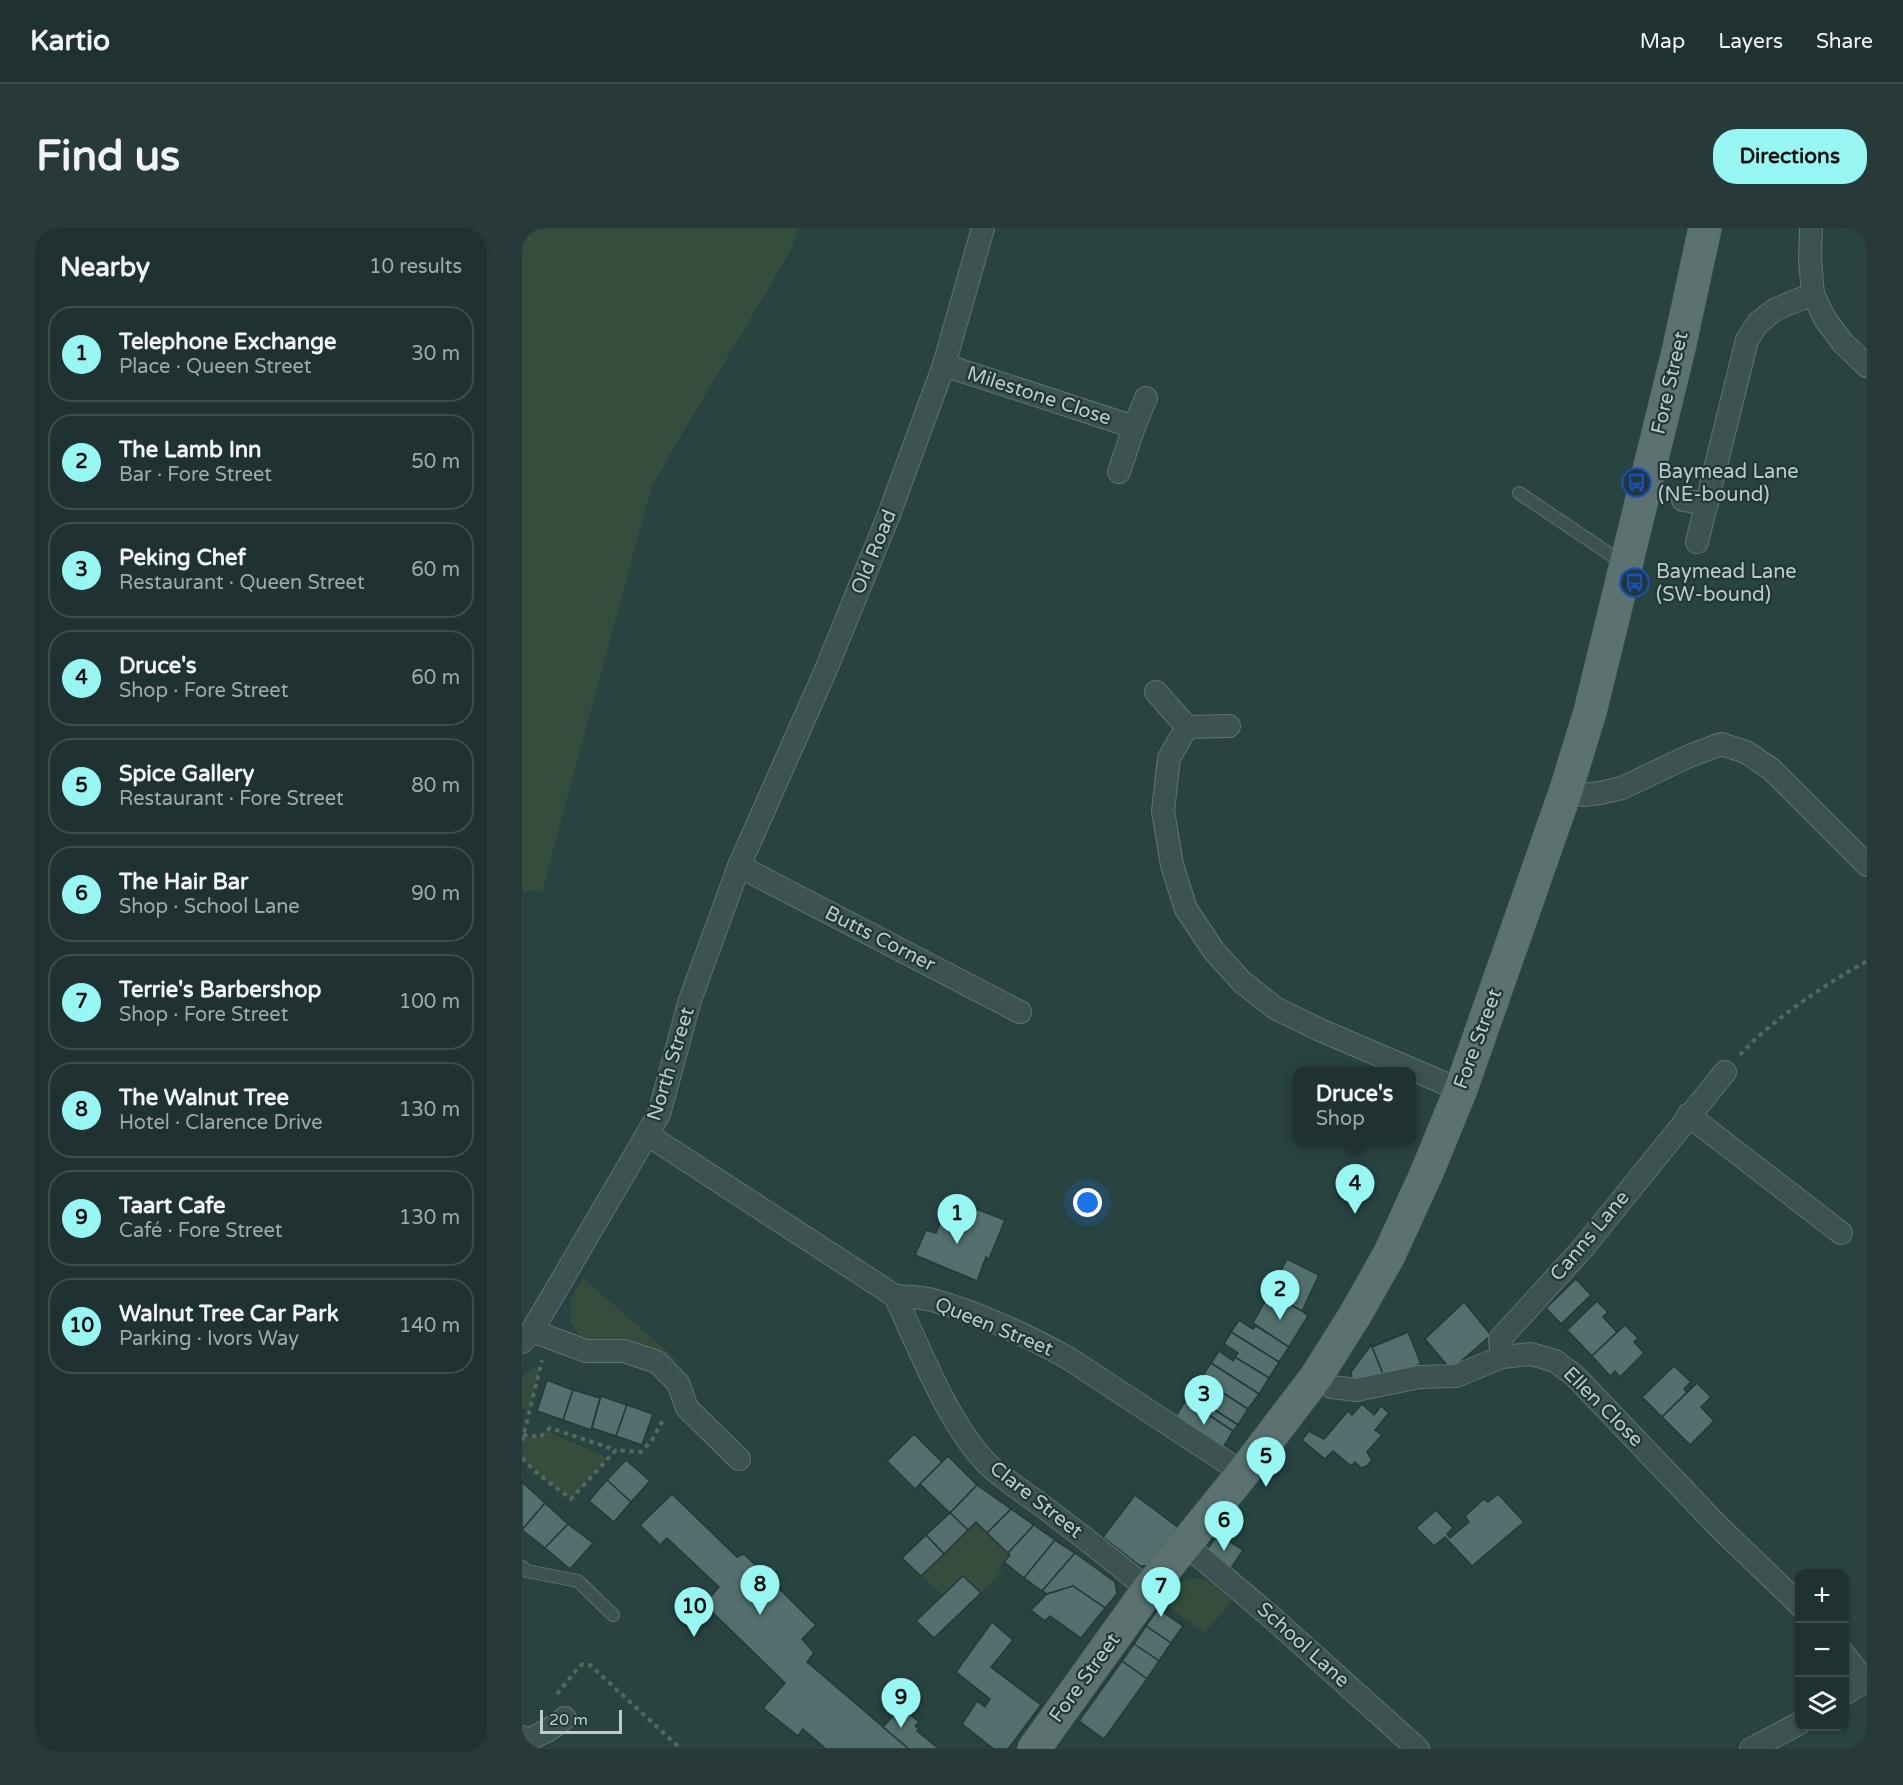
<!DOCTYPE html>
<html lang="en">
<head>
<meta charset="utf-8">
<style>
  body { margin:0; font-family:"Varela Round",sans-serif; background:#273a39; color:#f1f3f6 }
  .controls { position:absolute; right:18px; bottom:18px; display:grid; overflow:hidden; border-radius:12px; box-shadow:0 2px 4px #0004 }
  .controls button { width:54px; height:54px; display:grid; place-items:center; padding:0; border:0; border-bottom:2px solid #3c4d4d; background:#1f3231; color:#f1f3f6; font:30px sans-serif }
  .scale { position:absolute; left:18px; bottom:15px; width:82px; box-sizing:border-box; padding-left:6px; border:3px solid #bacccc; border-top:0; font-size:16px; line-height:21px; white-space:nowrap; color:#bacccc; -webkit-text-stroke:4px #213837; paint-order:stroke }
  .you { position:absolute; left:566px; top:975px; width:21px; height:21px; margin:-15px; border:4px solid #fff; border-radius:50%; background:#1a73e8; box-shadow:0 0 0 9px #1a73e833 }
  .badge { display:grid; place-items:center; width:39px; height:39px; border-radius:50%; background:#97f5f2; color:#111; font-size:20px; font-weight:700 }
  .pin { position:absolute; translate:-50% -50px; filter:drop-shadow(0 2px 3px #0008) }
  .pin::after { content:''; position:absolute; top:32px; width:21px; height:18px; background:inherit; clip-path:polygon(0 0,100% 0,50% 100%) }
  .popup { position:absolute; left:771px; top:839px; width:123px; height:78px; box-sizing:border-box; display:grid; place-content:center; border-radius:12px; background:#1f3231; filter:drop-shadow(0 2px 4px #0005); font-size:20px; white-space:nowrap; color:#a1aaab }
  .popup b { font-size:22px; color:#f1f3f6 }
  .popup::after { content:''; position:absolute; left:50%; top:100%; margin-left:-12px; border:12px solid transparent; border-top-color:#1f3231 }
  .list { margin:0; padding:0; list-style:none }
  h2 { display:flex; justify-content:space-between; align-items:center; height:78px; margin:0; padding:0 24px; font-size:26px }
  h2 small { font-size:20px; font-weight:400; color:#a1aaab }
  .list li { display:grid; grid-template-columns:39px 1fr auto; gap:18px; align-items:center; box-sizing:border-box; height:96px; margin:0 12px 12px; padding:0 12px; border:2px solid #3c4d4d; border-radius:24px }
  .list b { display:block; font-size:22px; white-space:nowrap }
  .list p { margin:0; font-size:20px; white-space:nowrap; color:#a1aaab }
  .list em { font-size:20px; font-style:normal; color:#a1aaab }
  .icon { flex:none; width:33px; height:33px; fill:none; stroke:currentColor; stroke-width:2; stroke-linecap:round; stroke-linejoin:round }
  .map { position:relative; flex:none; width:1345px; height:1521px; overflow:hidden; border-radius:24px }
  header { display:flex; align-items:center; gap:36px; box-sizing:border-box; height:84px; padding:0 30px; background:#1f3231; border-bottom:2px solid #3c4d4d }
  header strong { font-size:28px }
  nav { display:flex; gap:33px; margin-inline-start:auto; font-size:21px }
  .intro { display:flex; align-items:center; justify-content:space-between; box-sizing:border-box; height:144px; padding:0 36px }
  h1 { margin:0; font-size:42px }
  .button { padding:15px 27px; border-radius:24px; background:#97f5f2; color:#111; font-size:21px; font-weight:700 }
  main { display:flex; gap:36px; padding:0 36px }
  aside { flex:1; background:#1f3231; border-radius:24px; box-shadow:0 2px 4px #0004 }
  .map>svg:first-child { display:block }
  .green { fill:#344d3c }
  .building { fill:#54706e; stroke:#233a39; stroke-width:1.5 }
  .lines { fill:none; stroke-linecap:round; stroke-linejoin:round }
  .service-casing { stroke:#5e7372; stroke-width:14 }
  .minor-casing { stroke:#5e7372; stroke-width:24 }
  .primary-casing { stroke:#495f5e; stroke-width:34 }
  .path { stroke:#52695d; stroke-width:4; stroke-dasharray:4.5 4.5; stroke-linecap:butt }
  .service { stroke:#3d5351; stroke-width:12 }
  .minor { stroke:#3d5351; stroke-width:22 }
  .primary { stroke:#5b7271; stroke-width:33 }
  .labels { text-anchor:middle; dominant-baseline:central; stroke-width:4.5; stroke-linejoin:round; paint-order:stroke }
  .street-label { font-size:20px; fill:#bacccc; stroke:#213837 }
  .poi-label { font-size:20px; fill:#bacccc; stroke:#213837; text-anchor:start }
</style>
</head>
<body>
<header>
<strong>Kartio</strong>
<nav><a>Map</a><a>Layers</a><a>Share</a></nav>
</header>
<div class="intro"><h1>Find us</h1><a class="button">Directions</a></div>
<main>
<aside>
<h2>Nearby<small>10 results</small></h2>
<ul class="list">
<li><span class="badge">1</span><div><b>Telephone Exchange</b><p>Place · Queen Street</p></div><em>30 m</em></li>
<li><span class="badge">2</span><div><b>The Lamb Inn</b><p>Bar · Fore Street</p></div><em>50 m</em></li>
<li><span class="badge">3</span><div><b>Peking Chef</b><p>Restaurant · Queen Street</p></div><em>60 m</em></li>
<li><span class="badge">4</span><div><b>Druce's</b><p>Shop · Fore Street</p></div><em>60 m</em></li>
<li><span class="badge">5</span><div><b>Spice Gallery</b><p>Restaurant · Fore Street</p></div><em>80 m</em></li>
<li><span class="badge">6</span><div><b>The Hair Bar</b><p>Shop · School Lane</p></div><em>90 m</em></li>
<li><span class="badge">7</span><div><b>Terrie's Barbershop</b><p>Shop · Fore Street</p></div><em>100 m</em></li>
<li><span class="badge">8</span><div><b>The Walnut Tree</b><p>Hotel · Clarence Drive</p></div><em>130 m</em></li>
<li><span class="badge">9</span><div><b>Taart Cafe</b><p>Café · Fore Street</p></div><em>130 m</em></li>
<li><span class="badge">10</span><div><b>Walnut Tree Car Park</b><p>Parking · Ivors Way</p></div><em>140 m</em></li>
</ul>
</aside>
<div class="map">
<svg width="1345" height="1521" viewBox="0 0 1345 1521">
  <rect width="100%" height="100%" fill="#294341"/>
  <g class="green">
    <polygon points="0,0 276,0 269,22 130,257 20,663 0,663"/>
    <polygon points="61,1050 163,1139 133,1121 61,1112 48,1095 49,1071"/>
    <polygon points="13,1139 17,1144 8,1182 0,1180 0,1149"/>
    <polygon points="25,1203 86,1230 49,1271 16,1246 0,1230 1,1207 18,1209"/>
    <polygon points="454,1294 488,1327 475,1341 480,1345 459,1365 441,1348 421,1367 399,1348"/>
    <path d="M671 1350C689 1351 698 1362 710 1374L682 1405 641 1375 658 1354Z"/>
  </g>
  <g class="building">
    <polygon points="428,971 483,992 467,1031 464,1029 455,1053 393,1027 404,1002 414,1005"/>
    <polygon points="765,1031 797,1047 780,1083 747,1066"/>
    <polygon points="1054,1051 1069,1067 1039,1096 1024,1080"/>
    <polygon points="747,1066 780,1083 786,1088 767,1119 731,1095"/>
    <polygon points="1075,1073 1086,1084 1081,1089 1095,1104 1070,1128 1045,1102"/>
    <polygon points="942,1074 969,1107 929,1142 903,1111"/>
    <polygon points="717,1092 731,1101 734,1098 767,1119 757,1134 709,1104"/>
    <polygon points="1103,1097 1116,1110 1112,1114 1122,1125 1098,1149 1093,1143 1088,1148 1070,1128"/>
    <polygon points="709,1104 757,1134 747,1150 713,1129 716,1125 702,1116"/>
    <polygon points="886,1104 899,1136 863,1151 850,1119"/>
    <polygon points="849,1117 863,1151 830,1151 829,1144"/>
    <polygon points="697,1123 711,1133 713,1129 747,1150 737,1166 689,1135"/>
    <polygon points="689,1135 737,1166 726,1181 693,1160 696,1156 681,1147"/>
    <polygon points="1152,1138 1169,1154 1162,1161 1165,1164 1140,1189 1120,1169"/>
    <polygon points="25,1152 51,1162 41,1192 15,1183"/>
    <polygon points="676,1154 690,1164 693,1160 726,1181 716,1197 668,1166"/>
    <polygon points="1175,1155 1189,1169 1179,1179 1192,1193 1168,1217 1140,1189"/>
    <polygon points="51,1162 78,1170 69,1202 41,1192"/>
    <polygon points="668,1166 716,1197 711,1203 664,1172"/>
    <polygon points="79,1168 105,1177 94,1208 70,1200"/>
    <polygon points="664,1172 711,1203 702,1218 697,1220 652,1191"/>
    <polygon points="840,1176 852,1187 859,1178 867,1185 853,1202 860,1207 845,1224 850,1232 845,1238 839,1240 833,1234 829,1238 811,1223 803,1231 780,1212 787,1203 802,1211 826,1183 830,1187"/>
    <polygon points="105,1177 131,1186 120,1217 94,1208"/>
    <polygon points="392,1206 420,1234 393,1261 365,1233"/>
    <polygon points="426,1228 455,1257 428,1285 398,1256"/>
    <polygon points="104,1232 128,1253 109,1274 85,1252"/>
    <polygon points="85,1252 109,1274 92,1294 67,1273"/>
    <polygon points="1,1255 23,1275 0,1302 0,1256"/>
    <polygon points="455,1257 489,1281 465,1305 454,1294 446,1302 428,1285"/>
    <polygon points="150,1266 215,1329 222,1326 294,1397 280,1411 292,1425 285,1434 387,1521 304,1521 281,1501 276,1508 241,1480 263,1455 182,1376 197,1359 145,1310 138,1317 118,1297"/>
    <polygon points="976,1266 1002,1294 950,1338 923,1309 912,1318 894,1300 914,1282 931,1300 925,1306 928,1310 947,1294 943,1288 962,1271 966,1274"/>
    <polygon points="613,1267 657,1300 629,1338 618,1338 581,1309"/>
    <polygon points="23,1275 46,1296 23,1320 0,1302"/>
    <polygon points="489,1281 512,1297 486,1325 465,1305"/>
    <polygon points="428,1285 446,1302 422,1326 404,1307"/>
    <polygon points="46,1296 71,1315 48,1341 23,1320"/>
    <polygon points="512,1297 533,1312 502,1350 482,1334 488,1327 486,1325"/>
    <polygon points="696,1306 721,1322 709,1340 684,1323"/>
    <polygon points="404,1307 422,1326 399,1348 380,1330"/>
    <polygon points="533,1312 553,1325 520,1363 502,1350"/>
    <polygon points="553,1325 593,1354 595,1366 583,1380 551,1358 525,1366 520,1363"/>
    <polygon points="441,1348 459,1365 412,1410 394,1393"/>
    <polygon points="551,1358 583,1380 559,1410 528,1388 523,1393 509,1382 525,1366"/>
    <polygon points="636,1381 661,1398 649,1415 624,1398"/>
    <polygon points="470,1394 491,1412 469,1439 519,1477 486,1521 472,1521 440,1496 455,1473 463,1479 468,1471 434,1444"/>
    <polygon points="624,1398 649,1415 637,1433 612,1416"/>
    <polygon points="612,1416 637,1433 625,1451 600,1433"/>
    <polygon points="600,1433 625,1451 582,1511 557,1493"/>
    <polygon points="379,1479 397,1494 393,1498 397,1501 395,1503 417,1521 387,1521 361,1499"/>
  </g>
  <g class="lines">
    <defs>
      <g id="service">
        <polyline points="997,265 1101,335"/>
        <polyline points="0,1339 5,1343 56,1353 91,1387"/>
      </g>
      <g id="minor">
        <polyline points="1289,0 1288,31 1291,66 1303,91 1321,115 1345,138"/>
        <polyline points="422,137 612,199 597,244"/>
        <polyline points="612,199 624,170"/>
        <polyline points="1161,272 1185,276"/>
        <polyline points="1175,314 1225,112 1236,95 1254,81 1291,66"/>
        <polyline points="634,464 665,499"/>
        <polyline points="707,498 665,499 647,530 641,583 650,637 664,681 692,723 720,754 753,780 798,802 922,855 939,861"/>
        <polyline points="1044,562 1061,567 1078,565 1100,560 1165,529 1199,516 1224,524 1249,541 1345,637"/>
        <polyline points="217,638 498,784"/>
        <polyline points="1166,887 1319,1005"/>
        <path d="M126 907 373 1068C387 1069 402 1069 414 1073 460 1086 504 1107 546 1130L721 1245"/>
        <path d="M373 1068C397 1119 429 1204 471 1241 486 1254 503 1265 519 1277 555 1304 592 1332 626 1362"/>
        <polyline points="10,1103 64,1123 102,1123 135,1134 156,1155 165,1180 217,1231"/>
        <polyline points="0,1114 10,1103 137,886 168,772 217,638 303,444 366,289 422,137 461,0"/>
        <polyline points="980,1129 978,1111 1061,1020 1203,844"/>
        <polyline points="794,1149 810,1159 834,1162 897,1149 934,1148 980,1129 1009,1126 1033,1133 1053,1148 1196,1298 1278,1377"/>
        <polyline points="663,1316 747,1387 896,1521"/>
        <polyline points="1322,1426 1343,1453"/>
        <polyline points="1322,1466 1345,1452"/>
        <polyline points="0,1509 5,1513 28,1501 43,1490"/>
        <polyline points="1229,1521 1278,1495"/>
      </g>
      <polyline id="primary" points="512,1521 626,1362 721,1245 794,1149 833,1087 867,1027 905,944 939,861 1044,562 1068,484 1157,120 1183,0"/>
    </defs>
    <use href="#service" class="service-casing"/>
    <use href="#minor" class="minor-casing"/>
    <use href="#primary" class="primary-casing"/>
    <g class="path">
      <path d="M1218 827C1249 792 1304 756 1345 733"/>
      <polyline points="1,1207 18,1209 28,1200 94,1222"/>
      <polyline points="0,1213 20,1132"/>
      <polyline points="0,1230 16,1246 49,1271 94,1222 119,1224 130,1212 142,1190"/>
      <polyline points="35,1466 57,1439 61,1436 68,1437 159,1521"/>
    </g>
    <use href="#service" class="service"/>
    <use href="#minor" class="minor"/>
    <use href="#primary" class="primary"/>
  </g>
  <defs>
    <symbol id="bus-ring" viewBox="-11 -11 22 22"><circle r="9.5" fill="#213837" stroke="#1a4fb4" stroke-width="1.5"/><path d="M-5-6H5V4H4V6H2V4H-2V6H-4V4H-5ZM-3.5-4V0h7V-4ZM-3.5 1.2v1.5H-2V1.2ZM2 1.2v1.5H3.5V1.2Z" fill="#1a4fb4"/></symbol>
  </defs>
  <g fill-rule="evenodd">
    <use href="#bus-ring" x="1098" y="238" width="33" height="33"/>
    <use href="#bus-ring" x="1096" y="338" width="33" height="33"/>
  </g>
  <g class="labels">
    <g class="street-label">
      <text transform="translate(1148 155) rotate(-77)">Fore Street</text>
      <text transform="translate(517 168) rotate(18)">Milestone Close</text>
      <text transform="translate(352 324) rotate(-68)">Old Road</text>
      <text transform="translate(358 711) rotate(27)">Butts Corner</text>
      <text transform="translate(956 811) rotate(-70)">Fore Street</text>
      <text transform="translate(149 836) rotate(-73)">North Street</text>
      <text transform="translate(1068 1008) rotate(-50)">Canns Lane</text>
      <text transform="translate(472 1099) rotate(22)">Queen Street</text>
      <text transform="translate(1081 1179) rotate(45)">Ellen Close</text>
      <text transform="translate(514 1272) rotate(38)">Clare Street</text>
      <text transform="translate(781 1417) rotate(42)">School Lane</text>
      <text transform="translate(563 1450) rotate(-54)">Fore Street</text>
    </g>
    <g class="poi-label">
      <text x="1136" y="244">Baymead Lane<tspan x="1136" dy="23">(NE-bound)</tspan></text>
      <text x="1134" y="344">Baymead Lane<tspan x="1134" dy="23">(SW-bound)</tspan></text>
    </g>
  </g>
</svg>
<div class="controls">
<button>+</button>
<button>−</button>
<button><svg class="icon" aria-label="layers" viewBox="0 0 24 24"><path d="M12 4l9 5-9 5-9-5zM3 14l9 5 9-5"/></svg></button>
</div>
<div class="scale">20 m</div>
<div class="you"></div>
<div class="pin badge" style="left:435px;top:1016px">1</div>
<div class="pin badge" style="left:758px;top:1092px">2</div>
<div class="pin badge" style="left:682px;top:1197px">3</div>
<div class="pin badge" style="left:833px;top:986px">4</div>
<div class="popup"><b>Druce's</b>Shop</div>
<div class="pin badge" style="left:744px;top:1259px">5</div>
<div class="pin badge" style="left:702px;top:1323px">6</div>
<div class="pin badge" style="left:639px;top:1389px">7</div>
<div class="pin badge" style="left:238px;top:1387px">8</div>
<div class="pin badge" style="left:379px;top:1500px">9</div>
<div class="pin badge" style="left:172px;top:1409px">10</div>
</div>
</main>
</body>
</html>
